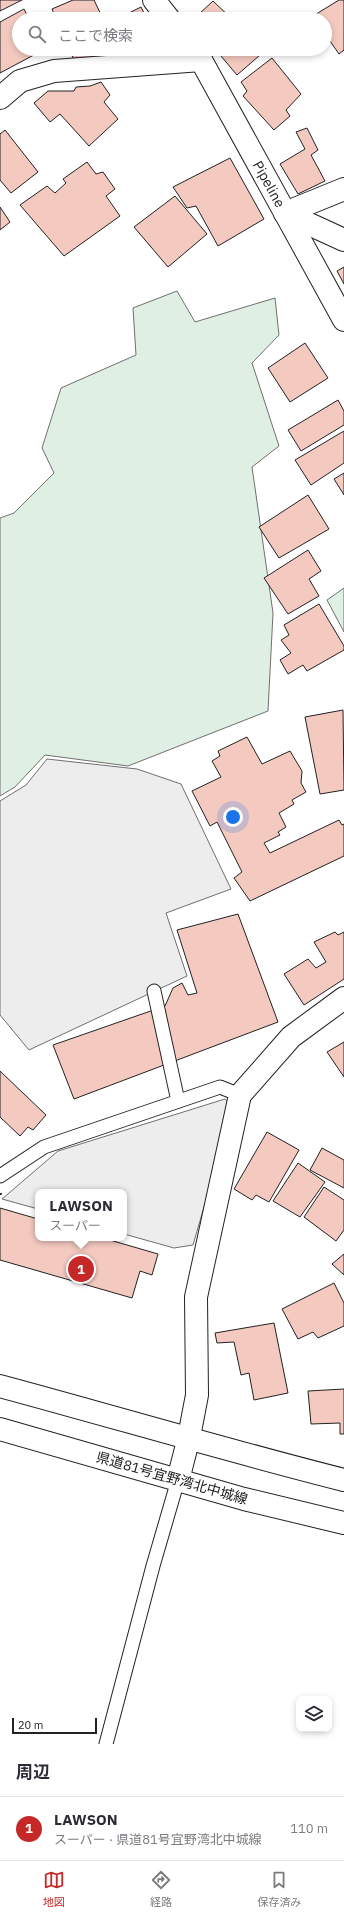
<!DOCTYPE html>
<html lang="ja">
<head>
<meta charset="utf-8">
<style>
  body { margin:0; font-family:"IBM Plex Sans","Noto Sans JP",sans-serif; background:#f2f2f3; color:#2b2b33 }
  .controls { position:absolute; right:12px; bottom:12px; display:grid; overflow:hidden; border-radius:8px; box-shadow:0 2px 6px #0003 }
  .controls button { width:36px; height:36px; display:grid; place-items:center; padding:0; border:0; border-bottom:1px solid #e1e1e2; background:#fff; color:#2b2b33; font:20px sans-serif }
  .scale { position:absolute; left:12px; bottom:10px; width:85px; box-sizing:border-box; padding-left:4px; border:2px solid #222; border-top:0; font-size:11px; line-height:14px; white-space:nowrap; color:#222; -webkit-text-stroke:3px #fff; paint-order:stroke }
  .you { position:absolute; left:233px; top:817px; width:14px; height:14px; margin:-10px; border:3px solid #fff; border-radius:50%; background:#1a73e8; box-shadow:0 0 0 6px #1a73e833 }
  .badge { display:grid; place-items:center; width:26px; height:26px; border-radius:50%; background:#c62828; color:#fff; font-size:13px; font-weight:700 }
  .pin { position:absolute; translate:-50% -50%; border:2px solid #fff; box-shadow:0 1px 4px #0006 }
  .popup { position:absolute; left:35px; top:1189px; width:92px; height:52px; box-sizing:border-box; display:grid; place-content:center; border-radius:8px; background:#fff; filter:drop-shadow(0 1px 3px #0005); font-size:13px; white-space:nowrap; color:#7c7c81 }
  .popup b { font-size:15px; color:#2b2b33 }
  .popup::after { content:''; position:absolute; left:50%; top:100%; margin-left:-8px; border:8px solid transparent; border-top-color:#fff }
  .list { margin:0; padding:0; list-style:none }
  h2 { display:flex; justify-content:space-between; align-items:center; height:52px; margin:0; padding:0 16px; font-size:17px }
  h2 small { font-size:13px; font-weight:400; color:#7c7c81 }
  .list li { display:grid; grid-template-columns:26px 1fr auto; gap:12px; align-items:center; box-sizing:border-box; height:64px; padding:0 16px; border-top:1px solid #e1e1e2 }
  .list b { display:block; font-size:15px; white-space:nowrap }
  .list p { margin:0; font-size:13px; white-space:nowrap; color:#7c7c81 }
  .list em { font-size:13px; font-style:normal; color:#7c7c81 }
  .icon { flex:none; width:22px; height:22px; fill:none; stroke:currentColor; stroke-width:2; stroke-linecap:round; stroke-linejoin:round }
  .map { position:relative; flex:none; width:344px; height:1744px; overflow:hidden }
  .search { position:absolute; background:#fff; box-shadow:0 2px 6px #0003; left:12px; right:12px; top:12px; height:44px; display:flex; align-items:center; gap:10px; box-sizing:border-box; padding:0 14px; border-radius:22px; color:#7c7c81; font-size:15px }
  .sheet { height:116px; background:#fff }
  nav { display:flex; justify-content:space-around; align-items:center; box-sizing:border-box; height:56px; border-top:1px solid #e1e1e2; background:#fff; font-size:11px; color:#7c7c81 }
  nav a { display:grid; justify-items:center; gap:2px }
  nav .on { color:#c62828 }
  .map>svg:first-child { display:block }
  .green { fill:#e0efe3; stroke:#6f6f6f }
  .parking { fill:#ededed; stroke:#6f6f6f }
  .building { fill:#f3c9c0; stroke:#222 }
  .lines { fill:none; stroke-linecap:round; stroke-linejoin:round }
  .service-casing { stroke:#222; stroke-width:15 }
  .minor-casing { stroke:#222; stroke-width:24 }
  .tertiary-casing { stroke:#222; stroke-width:24 }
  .primary-casing { stroke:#222; stroke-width:24 }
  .service { stroke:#fff; stroke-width:13 }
  .minor { stroke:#fff; stroke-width:22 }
  .tertiary { stroke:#fff; stroke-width:22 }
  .primary { stroke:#fff; stroke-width:22 }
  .wall { stroke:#222; stroke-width:2 }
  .labels { text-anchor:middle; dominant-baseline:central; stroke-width:3; stroke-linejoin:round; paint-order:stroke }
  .street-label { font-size:14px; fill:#222; stroke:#fff }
</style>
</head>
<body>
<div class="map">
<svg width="344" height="1744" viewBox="0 0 344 1744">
  <rect width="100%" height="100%" fill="#fff"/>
  <g class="green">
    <polygon points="177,291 195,322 275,298 279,335 252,363 279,446 252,467 273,613 268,711 128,766 45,755 15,787 0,796 0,518 14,513 54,473 42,448 61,388 136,355 133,308"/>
    <polygon points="344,588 344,632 327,600"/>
  </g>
  <g class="parking">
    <polygon points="47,759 137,769 181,784 231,889 166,913 187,976 29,1050 0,1015 0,801 26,785"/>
    <polygon points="225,1099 233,1107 193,1245 174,1248 124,1234 124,1192 38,1192 38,1209 2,1199 58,1151"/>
  </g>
  <g class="building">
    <polygon points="0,0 22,0 0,11"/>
    <polygon points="73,0 94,0 103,19 56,19 52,9"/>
    <polygon points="339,0 344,0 344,50 339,54 325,34 325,19 314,19 313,16"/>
    <polygon points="213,1 232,19 199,19 198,15"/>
    <polygon points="141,7 147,19 117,19"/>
    <polygon points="24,9 29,19 19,19 19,49 45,49 0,73 0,22"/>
    <polygon points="251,13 256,19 242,19"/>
    <polygon points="69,49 115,49 118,56 74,60"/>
    <polygon points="119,49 148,49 125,60"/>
    <polygon points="215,49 267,49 237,75"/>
    <polygon points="272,58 301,94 286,110 290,116 274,130 243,96 247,91 241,82"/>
    <polygon points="101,82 110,95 104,102 118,119 89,146 60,114 50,122 34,103 48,91 74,91 76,87 90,86"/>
    <polygon points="307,128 318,150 311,155 325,181 298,194 280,164 305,149 296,132"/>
    <polygon points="5,130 38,172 11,193 0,180 0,134"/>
    <polygon points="230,158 264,219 218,246 196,206 187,208 173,187"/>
    <polygon points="87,162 96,174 103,172 115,189 106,196 120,216 64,256 20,205 47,186 55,193 66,183 63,179"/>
    <polygon points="175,196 207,234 168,267 134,227"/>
    <polygon points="0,207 10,222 0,230"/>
    <polygon points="344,267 344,284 337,271"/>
    <polygon points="305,343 328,378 290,402 268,368"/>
    <polygon points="338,400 344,411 344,425 301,451 288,430"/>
    <polygon points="344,431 344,463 311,485 295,460"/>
    <polygon points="344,473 344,495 334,479"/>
    <polygon points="308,495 329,529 279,558 259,527"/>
    <polygon points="308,550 321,571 309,579 319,596 288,614 264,578"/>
    <polygon points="319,604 344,646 344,650 307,671 303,665 288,674 280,660 291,653 281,640 289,635 284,625"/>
    <polygon points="343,710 344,790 320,794 305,717"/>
    <polygon points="247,737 262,764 290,751 302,771 301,783 306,792 292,800 294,804 279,813 286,827 278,832 280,835 264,843 270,853 339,820 342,825 344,824 344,856 250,901 234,878 242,872 217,822 210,826 192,791 221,777 212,761 220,756 218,751"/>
    <polygon points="238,914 278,1022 74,1099 53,1045 165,1006 173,988 182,983 188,995 197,993 177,930"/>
    <polygon points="335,932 338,935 344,932 344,979 304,1005 284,974 308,959 316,968 326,962 314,942"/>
    <polygon points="344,1042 344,1077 327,1052"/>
    <polygon points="0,1071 46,1115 33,1130 28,1127 20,1136 0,1117"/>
    <polygon points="267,1132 299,1150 269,1202 256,1195 252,1200 234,1189"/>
    <polygon points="322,1148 344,1160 344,1188 310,1170"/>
    <polygon points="298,1163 325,1182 300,1217 273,1201"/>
    <polygon points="324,1187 344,1200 344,1230 336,1241 304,1217"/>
    <polygon points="0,1208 38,1219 38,1238 103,1238 158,1254 152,1275 140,1271 132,1298 0,1260"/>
    <polygon points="344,1254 344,1275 332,1264"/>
    <polygon points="334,1283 344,1303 344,1326 318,1338 313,1332 298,1339 282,1309"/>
    <polygon points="274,1323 288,1393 254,1400 249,1373 241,1375 234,1342 217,1343 215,1333"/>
    <polygon points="344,1389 344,1434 340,1434 340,1423 311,1424 308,1391"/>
  </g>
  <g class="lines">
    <defs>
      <g id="service">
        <polyline points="154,991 178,1101"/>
        <polyline points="0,1176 44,1147 220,1087 240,1095"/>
        <polyline points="106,1744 153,1566 178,1480"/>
      </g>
      <g id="minor">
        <polyline points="0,98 20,81 54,71 201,60"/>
        <polyline points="285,213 344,240"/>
        <polyline points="285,213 344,189"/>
        <polyline points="178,1480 189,1437 197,1395 196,1297 240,1095 291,1037 344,998"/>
      </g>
      <g id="tertiary">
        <polyline points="154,0 169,19"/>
        <polyline points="193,49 201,60 344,320"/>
      </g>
      <g id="primary">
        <path d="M0 1386C115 1417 229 1451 344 1480"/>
        <polyline points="0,1429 244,1499 344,1523"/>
      </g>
    </defs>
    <use href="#service" class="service-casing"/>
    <use href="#minor" class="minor-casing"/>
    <use href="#tertiary" class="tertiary-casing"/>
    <use href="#primary" class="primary-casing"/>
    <use href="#service" class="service"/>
    <use href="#minor" class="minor"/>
    <use href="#tertiary" class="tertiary"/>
    <use href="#primary" class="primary"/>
    <polyline class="wall" points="0,1194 1,1194"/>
  </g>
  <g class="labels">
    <g class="street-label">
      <text transform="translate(269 184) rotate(61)">Pipeline</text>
      <text transform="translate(172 1478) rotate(16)">県道81号宜野湾北中城線</text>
    </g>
  </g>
</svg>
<div class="controls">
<button><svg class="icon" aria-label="layers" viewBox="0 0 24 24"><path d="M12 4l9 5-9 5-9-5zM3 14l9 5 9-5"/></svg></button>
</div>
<div class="scale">20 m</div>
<div class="you"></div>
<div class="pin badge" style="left:81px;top:1269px">1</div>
<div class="popup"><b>LAWSON</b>スーパー</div>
<div class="search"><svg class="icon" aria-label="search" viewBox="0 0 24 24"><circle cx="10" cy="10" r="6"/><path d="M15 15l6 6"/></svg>ここで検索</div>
</div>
<section class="sheet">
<h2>周辺<small></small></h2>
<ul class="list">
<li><span class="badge">1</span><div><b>LAWSON</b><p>スーパー · 県道81号宜野湾北中城線</p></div><em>110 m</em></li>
</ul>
</section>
<nav>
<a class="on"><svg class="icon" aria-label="map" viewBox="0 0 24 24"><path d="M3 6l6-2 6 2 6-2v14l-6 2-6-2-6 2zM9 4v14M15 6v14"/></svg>地図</a>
<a><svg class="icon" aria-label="directions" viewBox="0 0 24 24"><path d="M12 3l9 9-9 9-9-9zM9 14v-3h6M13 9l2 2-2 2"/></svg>経路</a>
<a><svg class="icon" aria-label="saved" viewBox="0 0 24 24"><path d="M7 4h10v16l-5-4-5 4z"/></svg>保存済み</a>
</nav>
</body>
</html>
